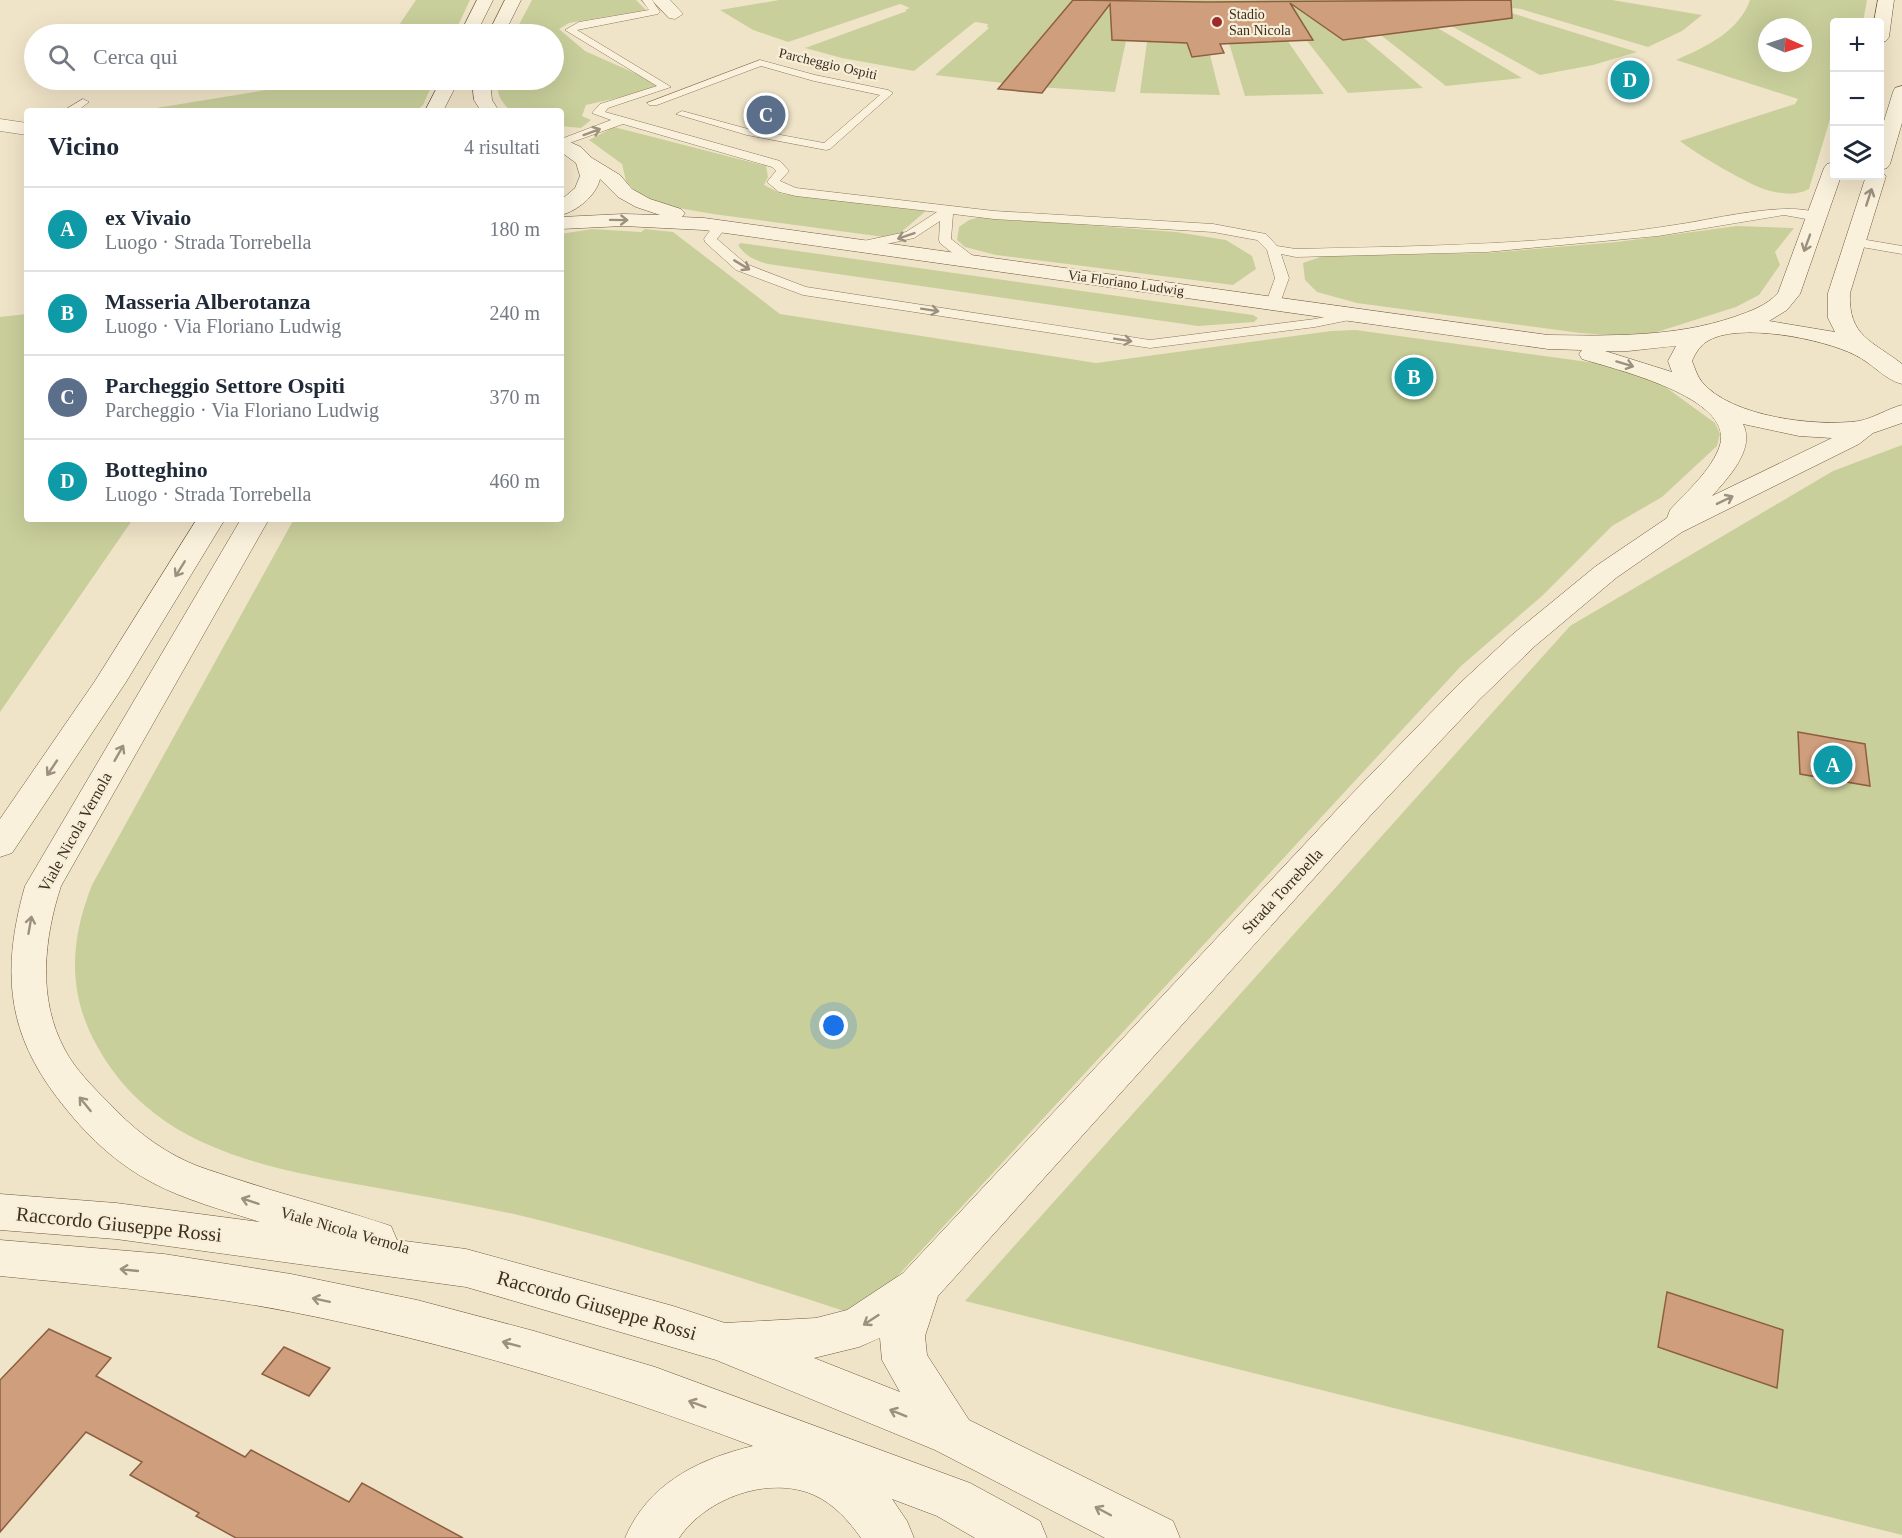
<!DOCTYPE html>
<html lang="it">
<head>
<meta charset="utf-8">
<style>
  body { margin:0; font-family:"Times New Roman",serif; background:#f2f2f3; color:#1f2937 }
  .controls { position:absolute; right:18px; top:18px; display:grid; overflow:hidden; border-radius:6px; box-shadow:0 6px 24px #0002 }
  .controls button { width:54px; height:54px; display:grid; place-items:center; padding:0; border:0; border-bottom:2px solid #e0e1e3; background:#fff; color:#1f2937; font:30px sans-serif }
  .compass { position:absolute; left:1758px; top:18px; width:54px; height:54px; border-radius:50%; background:#fff; box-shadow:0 6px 24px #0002; rotate:93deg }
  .you { position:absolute; left:834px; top:1026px; width:21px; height:21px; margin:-15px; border:4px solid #fff; border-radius:50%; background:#1a73e8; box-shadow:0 0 0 9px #1a73e833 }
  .badge { display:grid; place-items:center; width:39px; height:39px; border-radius:50%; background:#9e2a2b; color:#fff; font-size:20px; font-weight:700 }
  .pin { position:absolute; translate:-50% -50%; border:3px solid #fff; box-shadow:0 2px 6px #0006 }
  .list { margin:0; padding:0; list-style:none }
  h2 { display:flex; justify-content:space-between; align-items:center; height:78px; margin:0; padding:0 24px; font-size:26px }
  h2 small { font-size:20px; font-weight:400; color:#747a83 }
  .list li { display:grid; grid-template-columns:39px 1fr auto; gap:18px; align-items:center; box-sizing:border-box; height:84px; padding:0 24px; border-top:2px solid #e0e1e3 }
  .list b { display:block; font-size:22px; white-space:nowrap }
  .list p { margin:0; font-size:20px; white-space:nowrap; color:#747a83 }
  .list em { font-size:20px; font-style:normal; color:#747a83 }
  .icon { flex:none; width:33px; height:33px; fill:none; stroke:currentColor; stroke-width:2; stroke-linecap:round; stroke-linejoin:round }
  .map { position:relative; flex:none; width:1902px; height:1538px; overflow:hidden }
  .search { position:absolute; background:#fff; box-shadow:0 6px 24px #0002; left:24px; top:24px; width:540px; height:66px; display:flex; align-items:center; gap:15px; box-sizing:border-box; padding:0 21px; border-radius:33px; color:#747a83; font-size:22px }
  .panel { position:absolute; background:#fff; box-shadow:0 6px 24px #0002; left:24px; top:108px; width:540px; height:414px; border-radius:6px }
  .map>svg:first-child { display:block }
  .green { fill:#c9cf9b; fill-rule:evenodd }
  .building { fill:#cf9f7d; stroke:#8d5f41; stroke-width:1.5 }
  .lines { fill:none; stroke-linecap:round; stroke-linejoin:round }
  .lane-casing { stroke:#8d765c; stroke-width:1 }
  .street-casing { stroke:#8d765c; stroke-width:1 }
  .secondary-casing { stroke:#6f573f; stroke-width:1 }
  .lane { fill:#faf1dc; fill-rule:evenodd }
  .street { fill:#faf1dc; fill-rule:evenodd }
  .secondary { fill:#faf1dc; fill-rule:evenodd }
  .oneway { stroke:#9c907e }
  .poi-dot { fill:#9e2a2b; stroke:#f7eed8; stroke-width:2 }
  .labels { text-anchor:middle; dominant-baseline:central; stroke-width:4.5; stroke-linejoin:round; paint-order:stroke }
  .far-poi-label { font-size:14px; fill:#3d2e20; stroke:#f7eed8; text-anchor:start }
  .far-street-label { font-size:14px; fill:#3d2e20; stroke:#f7eed8 }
  .street-label { font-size:16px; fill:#3d2e20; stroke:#f7eed8 }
  .near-street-label { font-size:20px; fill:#3d2e20; stroke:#f7eed8 }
</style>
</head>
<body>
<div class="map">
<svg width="1902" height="1538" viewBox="0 0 1902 1538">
  <rect width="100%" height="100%" fill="#f0e4c8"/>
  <g class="green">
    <polygon points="416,0 470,0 454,34 393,34"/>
    <path d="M532 0H636L646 10 569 23 559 29 585 51 666 87 586 105 582 116 591 120 581 128 561 126V111H511C501 102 495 93 499 80H554V34H514Z"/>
    <polygon points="779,0 1612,0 1702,15 1682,31 1648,47 1521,9 1513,8 1505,11 1637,52 1593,65 1540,75 1453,27 1446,25 1436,27 1522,78 1446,86 1382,36 1374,34 1364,35 1364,38 1423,88 1348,93 1307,41 1300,39 1287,40 1324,94 1245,96 1229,43 1207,43 1220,95 1140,93 1147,42 1143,41 1142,39 1126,41 1115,92 1037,87 935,75 989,28 987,27 988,24 975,22 971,25 914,71 842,58 805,48 907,11 905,10 910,8 900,4 788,42 753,30 720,10"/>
    <path d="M1750 0H1867L1863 22H1834V106L1809 189C1796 196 1781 194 1767 190 1751 186 1693 152 1680 141L1795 104 1798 99 1676 60C1705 47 1739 32 1750 0ZM1767 27H1803V63H1767Z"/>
    <polygon points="327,80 434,80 423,105 416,111 138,111"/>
    <polygon points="614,127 766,166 768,177 764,185 782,194 926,211 900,233 884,237 713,214 667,206 637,193 626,181 622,164 589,140"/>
    <polygon points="980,217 1176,232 1226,240 1252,256 1256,269 1233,285 996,255 965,247 957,240 959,227 969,220"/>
    <polygon points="1737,226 1794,228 1775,252 1780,265 1759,295 1736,307 1641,337 1580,333 1357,303 1317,292 1305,280 1303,263 1323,256 1486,253 1617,242"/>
    <path d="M592 229 641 232 645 229 673 232 780 314 1096 363 1331 331 1356 330 1610 365 1653 378 1715 423 1720 434 1717 446 1662 497 1612 526 1542 596 1461 666 881 1294 850 1313C740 1277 630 1242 518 1215 468 1204 417 1195 367 1186 262 1167 153 1148 97 1046 67 992 70 941 92 885L294 519H561V234Z"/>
    <path d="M741 243 1253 315 1258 318 1254 322 1198 326 768 264C756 261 745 256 738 245Z"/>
    <polygon points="27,314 27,519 133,519 0,712 0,317"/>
    <polygon points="1902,445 1902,1535 965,1301 1570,626 1833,471"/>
  </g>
  <g class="building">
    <polygon points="1073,0 1207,2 1511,0 1512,18 1343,40 1290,3 1313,40 1220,44 1224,53 1192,57 1187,43 1112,40 1110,4 1042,93 998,89"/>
    <polygon points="1798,732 1865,744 1870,786 1800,774"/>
    <polygon points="1667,1292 1783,1330 1777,1388 1658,1347"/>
    <polygon points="49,1329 111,1358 96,1376 245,1457 251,1450 349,1502 362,1483 463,1538 236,1538 196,1516 199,1513 130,1475 142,1462 86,1432 0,1532 0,1380"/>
    <polygon points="284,1347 330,1368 309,1396 262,1374"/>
  </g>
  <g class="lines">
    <defs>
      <g id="lane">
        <path d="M642 0H652L660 12 658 14 577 30 671 87 608 108 605 112 780 161 789 171 780 181 796 188 994 211 1213 224 1266 234 1277 246 1296 249C1424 246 1554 245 1681 224 1710 220 1802 197 1823 217L1817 221 1784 215 1658 236 1487 252 1296 257 1281 254 1289 278 1280 303 1273 307 1266 303 1275 278 1267 250 1257 240 1213 232 994 219 953 214 951 239 977 259 979 262 977 265H967L940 243 939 240 940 221 914 238 859 250 854 249 853 246 854 243 906 232 937 212 796 196 779 192 767 182 776 171 772 167 623 124 561 146V139L611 120 592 113 600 104 657 86 565 30 579 22 649 10Z"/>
        <polygon points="760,60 815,75 888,90 893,93 830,149 826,150 747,135 676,114 682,111 748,129 824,143 880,95 814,81 761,66 657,105 649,105 647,103"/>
        <polygon points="83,99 89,102 77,111 63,111"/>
        <path d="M721 222 727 226 717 239 746 264 806 287 1150 340 1315 319 1354 311 1361 315 1359 318 1315 327 1150 348 803 295 736 270 705 242 704 239C708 233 714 224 721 222Z"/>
        <polygon points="1855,238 1902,246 1902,254 1850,245 1849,242"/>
      </g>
      <g id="street">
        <polygon points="652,0 670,0 683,14 675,19 669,18"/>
        <polygon points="0,119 27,123 27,135 0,131"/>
      </g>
      <g id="secondary">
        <polygon points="477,0 493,0 476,34 460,34"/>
        <polygon points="505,0 521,0 504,34 488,34"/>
        <polygon points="1878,0 1894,0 1889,37 1886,41 1880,42 1880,22 1874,22"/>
        <polygon points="441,80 459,80 443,111 425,111"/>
        <polygon points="472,80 490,80 492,100 499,111 481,111 474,100"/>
        <polygon points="1902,86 1902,123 1890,164 1887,168 1880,170 1880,134 1893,92 1895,88"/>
        <path d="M561 138 581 147 592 158 620 175 632 189 650 199 681 209 685 213 682 217 704 218 1548 335C1612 336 1675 337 1734 317 1751 311 1766 306 1778 293L1824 168 1827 164 1834 162V176H1841L1800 294 1787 310 1769 321 1835 332 1828 318V293L1866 176H1880V171L1886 176 1850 293C1848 337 1873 341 1902 364V384C1885 380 1872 363 1855 355 1824 339 1736 321 1706 342 1699 347 1695 354 1692 361 1695 368 1697 376 1702 382 1731 417 1816 427 1859 421 1874 418 1887 409 1902 405V423L1873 433 1859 444 1682 532 1616 578 1535 646 1480 699 1370 816 938 1296 925 1336 927 1355 969 1420 1173 1521 1180 1538H1105L935 1450 716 1360 466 1287 116 1239 0 1230V1194L116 1203 260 1222C226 1211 185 1200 153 1183 119 1165 91 1140 67 1110 7 1038 0 975 25 886L241 519H269L61 886C44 938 37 999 65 1050 75 1069 93 1087 108 1102 130 1126 157 1148 188 1162 201 1168 216 1172 230 1177 283 1195 338 1208 391 1226L397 1240 466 1249 673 1306 725 1323 816 1318 847 1310 903 1273 1346 800 1458 685 1513 634 1596 566 1667 518 1670 510C1687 491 1712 470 1720 445 1734 397 1614 369 1582 359L1579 354 1582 350 1548 349 704 230 623 226 561 229V217L623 214 660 215 636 207 618 197 600 179C596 196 577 211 561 215V200L575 188 580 176 576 163 561 152ZM1676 346 1668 361 1672 372 1605 351H1628ZM1743 424 1799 436 1832 438 1712 496C1728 478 1756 449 1743 424ZM880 1338 882 1360 900 1392 814 1358 859 1347Z"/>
        <polygon points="197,519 225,519 126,682 12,853 0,857 0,819 95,681"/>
        <path d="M0 1240 164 1254 291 1274 417 1300 534 1331 655 1367 970 1483 1040 1521 1047 1538H975L937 1516 892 1499 907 1521 914 1538H861C849 1521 834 1504 814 1495 769 1475 706 1498 679 1538H625C648 1484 698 1459 753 1446 603 1389 450 1343 292 1312 196 1293 98 1286 0 1276Z"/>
      </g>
    </defs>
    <use href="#lane" class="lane-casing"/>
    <use href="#street" class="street-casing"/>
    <use href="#secondary" class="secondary-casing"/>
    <use href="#lane" class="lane"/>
    <use href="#street" class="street"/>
    <use href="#secondary" class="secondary"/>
  </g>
  <defs><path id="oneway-shaft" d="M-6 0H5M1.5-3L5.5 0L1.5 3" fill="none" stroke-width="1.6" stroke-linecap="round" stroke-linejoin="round" transform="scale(1.5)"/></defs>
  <g class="oneway">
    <use href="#oneway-shaft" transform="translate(592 132) rotate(-20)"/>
    <use href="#oneway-shaft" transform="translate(1869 197) rotate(-72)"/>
    <use href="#oneway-shaft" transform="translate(619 220) rotate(1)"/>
    <use href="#oneway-shaft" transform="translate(906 236) rotate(161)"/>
    <use href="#oneway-shaft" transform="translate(1807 243) rotate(110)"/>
    <use href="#oneway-shaft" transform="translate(742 265) rotate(31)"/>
    <use href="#oneway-shaft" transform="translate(930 310) rotate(9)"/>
    <use href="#oneway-shaft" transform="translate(1123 340) rotate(9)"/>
    <use href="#oneway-shaft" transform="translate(1625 364) rotate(17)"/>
    <use href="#oneway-shaft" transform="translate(1725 500) rotate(-26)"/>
    <use href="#oneway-shaft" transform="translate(180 569) rotate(122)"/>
    <use href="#oneway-shaft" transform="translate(119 753) rotate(-60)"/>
    <use href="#oneway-shaft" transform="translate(52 768) rotate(124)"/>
    <use href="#oneway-shaft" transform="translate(30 925) rotate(-80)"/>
    <use href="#oneway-shaft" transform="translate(85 1104) rotate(-129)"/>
    <use href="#oneway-shaft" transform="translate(250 1201) rotate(-162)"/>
    <use href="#oneway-shaft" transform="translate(129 1270) rotate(-174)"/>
    <use href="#oneway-shaft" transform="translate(321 1300) rotate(-168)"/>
    <use href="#oneway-shaft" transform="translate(871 1320) rotate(147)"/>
    <use href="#oneway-shaft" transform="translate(511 1344) rotate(-165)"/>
    <use href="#oneway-shaft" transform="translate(697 1404) rotate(-160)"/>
    <use href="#oneway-shaft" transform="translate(898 1413) rotate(-158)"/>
    <use href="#oneway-shaft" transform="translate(1103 1511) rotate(-152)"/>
  </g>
  <circle class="poi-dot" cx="1217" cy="22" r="6"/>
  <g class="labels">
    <g class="far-poi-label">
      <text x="1229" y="14">Stadio<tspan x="1229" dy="16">San Nicola</tspan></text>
    </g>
    <g class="far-street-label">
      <text transform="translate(828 64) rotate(13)">Parcheggio Ospiti</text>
      <text transform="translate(1126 283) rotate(8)">Via Floriano Ludwig</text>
    </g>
    <g class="street-label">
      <text transform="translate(75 832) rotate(-61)">Viale Nicola Vernola</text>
      <text transform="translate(1282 891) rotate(-47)">Strada Torrebella</text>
      <text transform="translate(345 1230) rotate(16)">Viale Nicola Vernola</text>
    </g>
    <g class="near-street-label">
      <text transform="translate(119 1224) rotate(6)">Raccordo Giuseppe Rossi</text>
      <text transform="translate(597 1305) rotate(16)">Raccordo Giuseppe Rossi</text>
    </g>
  </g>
</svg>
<div class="controls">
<button>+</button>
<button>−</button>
<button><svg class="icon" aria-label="layers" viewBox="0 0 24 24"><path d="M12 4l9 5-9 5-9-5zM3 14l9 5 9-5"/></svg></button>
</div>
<svg class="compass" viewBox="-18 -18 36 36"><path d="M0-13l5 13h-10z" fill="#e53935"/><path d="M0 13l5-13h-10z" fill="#747a83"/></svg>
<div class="you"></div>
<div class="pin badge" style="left:1833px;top:765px;background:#0f9aa8">A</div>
<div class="pin badge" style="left:1414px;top:377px;background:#0f9aa8">B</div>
<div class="pin badge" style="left:766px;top:115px;background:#5c6f8a">C</div>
<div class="pin badge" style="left:1630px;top:80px;background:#0f9aa8">D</div>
<div class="search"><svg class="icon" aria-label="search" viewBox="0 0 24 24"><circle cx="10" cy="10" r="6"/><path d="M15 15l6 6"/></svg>Cerca qui</div>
<section class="panel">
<h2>Vicino<small>4 risultati</small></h2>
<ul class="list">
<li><span class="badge" style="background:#0f9aa8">A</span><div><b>ex Vivaio</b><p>Luogo · Strada Torrebella</p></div><em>180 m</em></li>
<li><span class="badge" style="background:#0f9aa8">B</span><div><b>Masseria Alberotanza</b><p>Luogo · Via Floriano Ludwig</p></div><em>240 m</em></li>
<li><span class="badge" style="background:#5c6f8a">C</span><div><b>Parcheggio Settore Ospiti</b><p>Parcheggio · Via Floriano Ludwig</p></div><em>370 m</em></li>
<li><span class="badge" style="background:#0f9aa8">D</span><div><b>Botteghino</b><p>Luogo · Strada Torrebella</p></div><em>460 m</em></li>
</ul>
</section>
</div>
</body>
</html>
